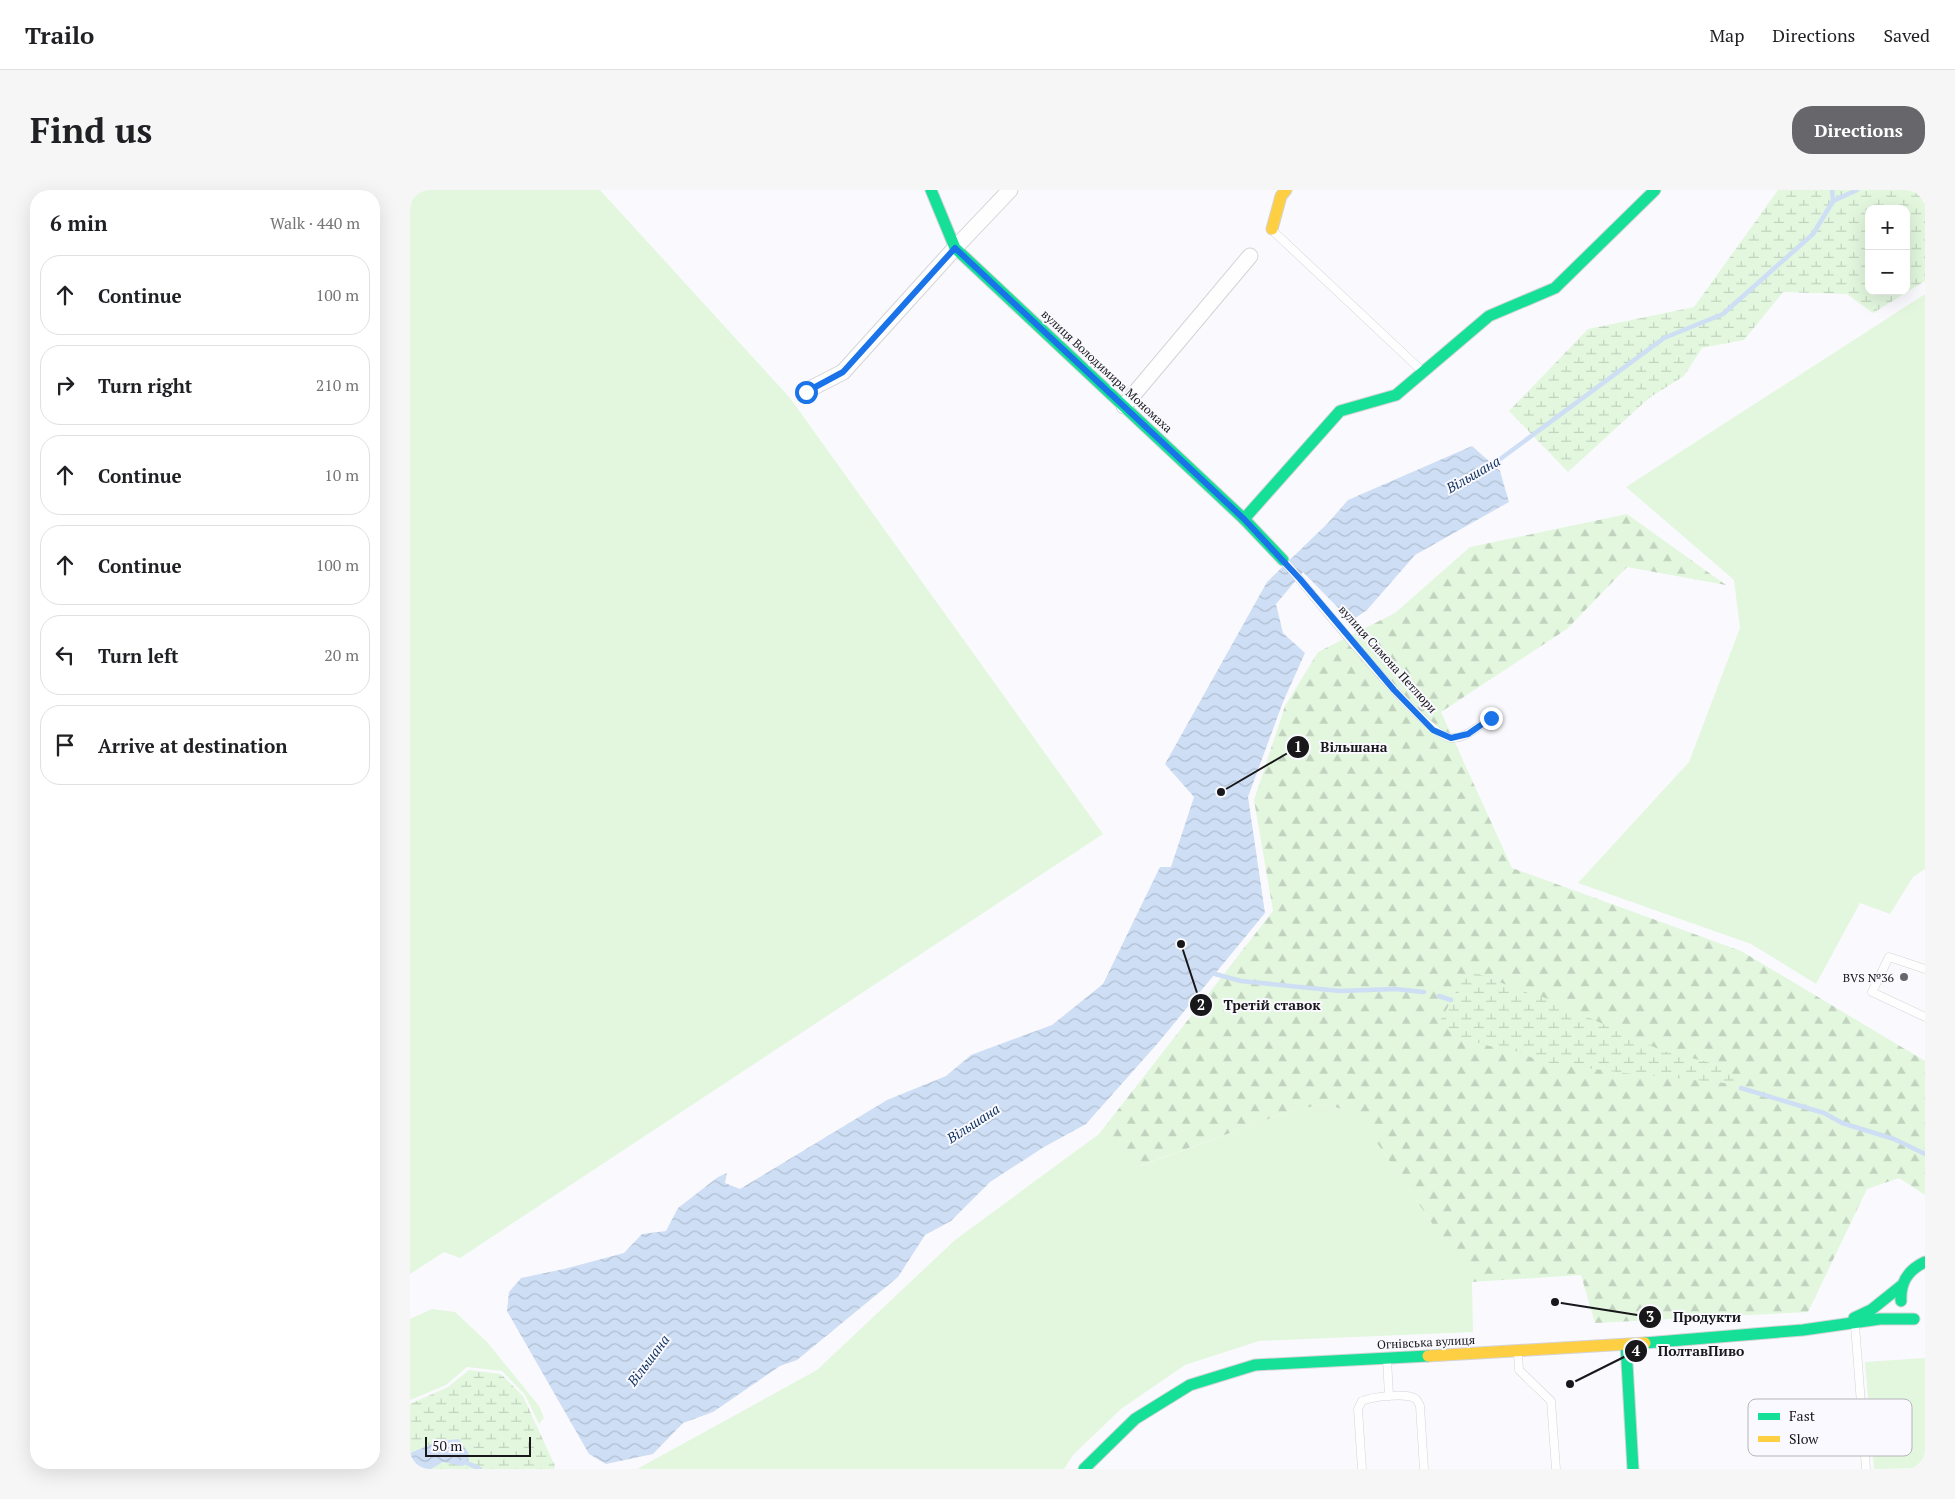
<!DOCTYPE html>
<html lang="en">
<head>
<meta charset="utf-8">
<style>
  body { margin:0; font-family:"PT Serif",serif; background:#f6f6f6; color:#202124 }
  .controls { position:absolute; right:15px; top:15px; display:grid; overflow:hidden; border-radius:10px; box-shadow:0 5px 20px #0002 }
  .controls button { width:45px; height:45px; display:grid; place-items:center; padding:0; border:0; border-bottom:1px solid #e0e0e0; background:#fff; color:#202124; font:25px sans-serif }
  .scale { position:absolute; left:15px; bottom:12px; width:106px; box-sizing:border-box; padding-left:5px; border:2px solid #18171a; border-top:0; font-size:14px; line-height:18px; white-space:nowrap; color:#18171a; -webkit-text-stroke:4px #f9f9ff; paint-order:stroke }
  .stop { position:absolute; width:15px; height:15px; margin:-11px; border:4px solid #1a73e8; border-radius:50%; background:#fff }
  .stop.end { background:#1a73e8; border-color:#fff; box-shadow:0 1px 5px #0008 }
  .list { margin:0; padding:0; list-style:none }
  h2 { display:flex; justify-content:space-between; align-items:center; height:65px; margin:0; padding:0 20px; font-size:21px }
  h2 small { font-size:16px; font-weight:400; color:#757577 }
  .list li { display:grid; grid-template-columns:32px 1fr auto; gap:15px; align-items:center; box-sizing:border-box; height:80px; margin:0 10px 10px; padding:0 10px; border:1px solid #e0e0e0; border-radius:20px }
  .list b { display:block; font-size:19px; white-space:nowrap }
  .list em { font-size:16px; font-style:normal; color:#757577 }
  .icon { flex:none; width:28px; height:28px; fill:none; stroke:currentColor; stroke-width:2; stroke-linecap:round; stroke-linejoin:round }
  .map { position:relative; flex:none; width:1515px; height:1279px; overflow:hidden; border-radius:20px }
  header { display:flex; align-items:center; gap:30px; box-sizing:border-box; height:70px; padding:0 25px; background:#fff; border-bottom:1px solid #e0e0e0 }
  header strong { font-size:24px }
  nav { display:flex; gap:28px; margin-inline-start:auto; font-size:18px }
  .intro { display:flex; align-items:center; justify-content:space-between; box-sizing:border-box; height:120px; padding:0 30px }
  h1 { margin:0; font-size:35px }
  .button { padding:12px 22px; border-radius:20px; background:#67666a; color:#fff; font-size:18px; font-weight:700 }
  main { display:flex; gap:30px; padding:0 30px }
  aside { flex:1; background:#fff; border-radius:20px; box-shadow:0 5px 20px #0002 }
  .map>svg:first-child { display:block }
  .green { fill:#e2f7de }
  .forest { fill:url(#forest-firs) }
  .wetland { fill:url(#wetland-marsh); fill-rule:evenodd }
  .water { fill:url(#water-waves) }
  .lines { fill:none; stroke-linecap:round; stroke-linejoin:round }
  .stream { stroke:#cedef4; stroke-width:4.5 }
  .lane-casing { stroke:#d4d4d7; stroke-width:9 }
  .street-casing { stroke:#d4d4d7; stroke-width:17 }
  .fast-casing { stroke:#d4d4d7; stroke-width:13 }
  .slow-casing { stroke:#d4d4d7; stroke-width:13 }
  .lane { stroke:#fefeff; stroke-width:8 }
  .street { stroke:#fefeff; stroke-width:15 }
  .fast { stroke:#16e098; stroke-width:11 }
  .slow { stroke:#ffcf43; stroke-width:11 }
  .route { stroke:#1a73e8; stroke-width:6 }
  .poi-dot { fill:#67666a; stroke:#f9f9ff; stroke-width:2 }
  .labels { text-anchor:middle; dominant-baseline:central; stroke-width:4; stroke-linejoin:round; paint-order:stroke }
  .street-label { font-size:12px; fill:#18171a; stroke:#f9f9ff }
  .poi-label { font-size:12px; fill:#18171a; stroke:#f9f9ff; text-anchor:end }
  .water-label { font-size:14px; font-style:italic; fill:#0b2f5e; stroke:#f9f9ff }
  .key { fill:#f9f9ff; stroke:#b6b5ba; stroke-width:1 }
  .key-label { font-size:14px; fill:#18171a }
  .leader { fill:none; stroke:#18171a; stroke-width:2 }
  .callout-dot { fill:#18171a; stroke:#f9f9ff; stroke-width:2 }
  .mark-label { font-size:15px; text-anchor:middle; font-weight:bold; fill:#fff }
  .callout-label { font-size:14px; text-anchor:middle; font-weight:bold; fill:#18171a; stroke:#f9f9ff; stroke-width:4; stroke-linejoin:round; paint-order:stroke }
</style>
</head>
<body>
<header>
<strong>Trailo</strong>
<nav><a>Map</a><a>Directions</a><a>Saved</a></nav>
</header>
<div class="intro"><h1>Find us</h1><a class="button">Directions</a></div>
<main>
<aside>
<h2>6 min<small>Walk · 440 m</small></h2>
<ul class="list">
<li><svg class="icon" aria-label="ahead" viewBox="0 0 24 24"><path d="M12 20V5M6 11l6-6 6 6"/></svg><div><b>Continue</b></div><em>100 m</em></li>
<li><svg class="icon" aria-label="right" viewBox="0 0 24 24"><path d="M7 20v-9h11M14 6l5 5-5 5"/></svg><div><b>Turn right</b></div><em>210 m</em></li>
<li><svg class="icon" aria-label="ahead" viewBox="0 0 24 24"><path d="M12 20V5M6 11l6-6 6 6"/></svg><div><b>Continue</b></div><em>10 m</em></li>
<li><svg class="icon" aria-label="ahead" viewBox="0 0 24 24"><path d="M12 20V5M6 11l6-6 6 6"/></svg><div><b>Continue</b></div><em>100 m</em></li>
<li><svg class="icon" aria-label="left" viewBox="0 0 24 24"><path d="M17 20v-9H6M10 6l-5 5 5 5"/></svg><div><b>Turn left</b></div><em>20 m</em></li>
<li><svg class="icon" aria-label="arrive" viewBox="0 0 24 24"><path d="M6 21V4h12l-3 4 3 4H6"/></svg><div><b>Arrive at destination</b></div></li>
</ul>
</aside>
<div class="map">
<svg width="1515" height="1279" viewBox="0 0 1515 1279">
  <defs>
    <pattern id="forest-firs" width="22" height="20" patternUnits="userSpaceOnUse" patternTransform="scale(1.25)"><rect width="22" height="20" fill="#e2f7de"/><path d="M5 1l3.5 6h-7zM16 11l3.5 6h-7z" fill="#c1d3be"/></pattern>
    <pattern id="wetland-marsh" width="20" height="14" patternUnits="userSpaceOnUse" patternTransform="scale(1.25)"><rect width="20" height="14" fill="#e2f7de"/><path d="M1 5h8M5 5V1M11 12h8M15 12V8" fill="none" stroke="#c1d3be"/></pattern>
    <pattern id="water-waves" width="16" height="10" patternUnits="userSpaceOnUse" patternTransform="scale(1.25)"><rect width="16" height="10" fill="#cedef4"/><path d="M0 5q4-4 8 0t8 0" fill="none" stroke="#b0bed1"/></pattern>
  </defs>
  <rect width="100%" height="100%" fill="#fafafe"/>
  <g class="green">
    <polygon points="0,0 190,0 380,208 693,644 50,1068 34,1062 0,1084"/>
    <polygon points="1515,104 1515,679 1503,687 1480,724 1450,713 1406,794 1341,754 1168,693 1279,572 1330,438 1324,390 1216,297"/>
    <polygon points="917,914 948,925 1062,1092 1063,1142 849,1151 775,1175 711,1219 663,1265 654,1279 227,1279 407,1180 545,1050 689,944 730,976 883,920"/>
    <polygon points="22,1119 45,1122 77,1152 129,1216 134,1228 129,1234 115,1205 92,1181 57,1177 36,1195 0,1210 0,1129"/>
    <polygon points="1515,1168 1515,1278 1464,1279 1455,1172"/>
  </g>
  <polygon class="forest" points="1217,324 1316,395 1217,377 1157,439 1031,522 1102,678 1331,761 1515,871 1515,1005 1489,988 1457,999 1398,1122 1185,1133 1171,1085 1062,1092 948,925 917,914 883,920 729,976 689,944 863,721 844,610 875,516 908,462 985,423 1060,357"/>
  <g class="wetland">
    <path d="M1368 0H1515V91L1463 123 1437 104 1373 102 1334 150 1292 158 1274 186 1239 208 1158 282 1099 221 1178 139 1284 117ZM1459 19H1496V101H1459Z"/>
    <polygon points="1058,780 1118,803 1133,807 1253,861 1314,876 1331,898 1324,894 1214,883 1133,872 1100,859 1079,856 1049,847 1029,833"/>
    <polygon points="59,1180 91,1184 113,1206 145,1276 144,1279 21,1279 33,1272 29,1251 0,1263 0,1214 38,1197"/>
  </g>
  <g class="water">
    <polygon points="1062,256 1090,281 1099,312 1005,365 957,420 941,431 893,382 866,414 873,443 895,463 873,512 838,607 855,723 748,853 676,934 634,957 580,992 541,1031 515,1045 488,1087 387,1170 370,1176 303,1222 273,1233 243,1264 196,1274 179,1264 97,1121 99,1102 111,1088 154,1079 214,1063 232,1044 256,1041 268,1018 308,987 317,983 315,993 330,999 477,910 536,886 561,865 642,835 693,794 750,677 761,677 784,607 755,574 857,392 918,333 938,310"/>
    <polygon points="49,1249 59,1264 58,1273 52,1276 33,1272 21,1279 0,1279 0,1263 29,1251"/>
  </g>
  <g class="lines">
    <g class="stream">
      <polyline points="1422,0 1423,11"/>
      <polyline points="1078,278 1254,148 1313,124 1403,44 1423,11 1447,0"/>
      <polyline points="805,784 831,791 930,801 985,799 1014,802"/>
      <polyline points="1029,806 1041,810"/>
      <polyline points="1331,898 1414,923 1432,933 1484,949 1515,964"/>
      <polyline points="53,1271 70,1279"/>
    </g>
    <defs>
      <g id="lane">
        <polyline points="863,41 1011,180"/>
        <path d="M874 371C900 400 1013 545 1041 548 1055 549 1070 535 1081 528"/>
        <polyline points="1515,779 1479,767 1462,802 1515,827"/>
        <polyline points="1445,1135 1456,1279"/>
        <polyline points="1108,1163 1109,1180 1141,1211 1146,1279"/>
        <polyline points="977,1169 979,1206"/>
        <path d="M952 1279 948 1219 952 1211C961 1207 997 1202 1006 1209 1007 1210 1009 1214 1010 1216L1014 1279"/>
      </g>
      <g id="street">
        <polyline points="396,201 433,182 545,58 600,0"/>
        <polyline points="714,216 840,66"/>
      </g>
      <g id="fast">
        <polyline points="521,0 545,58 834,329 873,370"/>
        <polyline points="834,329 930,221 986,205 1079,126 1145,98 1245,0"/>
        <path d="M1491 1111C1490 1092 1498 1080 1515 1072"/>
        <polyline points="1444,1128 1461,1120 1491,1096"/>
        <polyline points="1235,1153 1393,1140 1470,1129 1504,1129"/>
        <polyline points="1216,1155 1223,1279"/>
        <polyline points="674,1279 725,1229 780,1195 845,1175 1018,1166"/>
      </g>
      <g id="slow">
        <polyline points="862,39 871,6 876,0"/>
        <polyline points="1018,1166 1235,1153"/>
      </g>
    </defs>
    <use href="#lane" class="lane-casing"/>
    <use href="#street" class="street-casing"/>
    <use href="#fast" class="fast-casing"/>
    <use href="#slow" class="slow-casing"/>
    <use href="#lane" class="lane"/>
    <use href="#street" class="street"/>
    <use href="#fast" class="fast"/>
    <use href="#slow" class="slow"/>
  </g>
  <g class="lines">
    <polyline class="route" points="396,202 433,182 545,58 834,329 890,389 984,500 1023,540 1041,548 1058,544 1081,528"/>
  </g>
  <circle class="poi-dot" cx="1494" cy="787" r="5"/>
  <g class="labels">
    <g class="street-label">
      <text transform="translate(697 181) rotate(43)">вулиця Володимира Мономаха</text>
      <text transform="translate(978 469) rotate(48)">вулиця Симона Петлюри</text>
      <text transform="translate(1016 1152) rotate(-3)">Огнівська вулиця</text>
    </g>
    <g class="poi-label">
      <text x="1484" y="787">BVS №36</text>
    </g>
    <g class="water-label">
      <text transform="translate(1063 284) rotate(-30)">Вільшана</text>
      <text transform="translate(563 933) rotate(-33)">Вільшана</text>
      <text transform="translate(238 1170) rotate(-53)">Вільшана</text>
    </g>
  </g>
  <rect x="1338" y="1209" width="164" height="57" rx="8" class="key"/>
  <rect x="1348" y="1223" width="22" height="7" fill="#16e098"/>
  <rect x="1348" y="1246" width="22" height="6" fill="#ffcf43"/>
  <g class="key-label">
    <text x="1379" y="1231">Fast</text>
    <text x="1379" y="1254">Slow</text>
  </g>
  <path class="leader" d="M811 602L888 557M771 754L791 815M1145 1112L1240 1127M1160 1194L1226 1161"/>
  <g class="callout-dot">
    <circle cx="811" cy="602" r="5"/>
    <circle cx="771" cy="754" r="5"/>
    <circle cx="1145" cy="1112" r="5"/>
    <circle cx="1160" cy="1194" r="5"/>
    <circle cx="888" cy="557" r="12"/>
    <circle cx="791" cy="815" r="12"/>
    <circle cx="1240" cy="1127" r="12"/>
    <circle cx="1226" cy="1161" r="12"/>
  </g>
  <g class="mark-label">
    <text x="888" y="562">1</text>
    <text x="791" y="820">2</text>
    <text x="1240" y="1132">3</text>
    <text x="1226" y="1166">4</text>
  </g>
  <g class="callout-label">
    <text x="944" y="562">Вільшана</text>
    <text x="862" y="820">Третій ставок</text>
    <text x="1297" y="1132">Продукти</text>
    <text x="1291" y="1166">ПолтавПиво</text>
  </g>
</svg>
<div class="controls">
<button>+</button>
<button>−</button>
</div>
<div class="scale">50 m</div>
<div class="stop" style="left:396px;top:202px"></div>
<div class="stop end" style="left:1081px;top:528px"></div>
</div>
</main>
</body>
</html>
